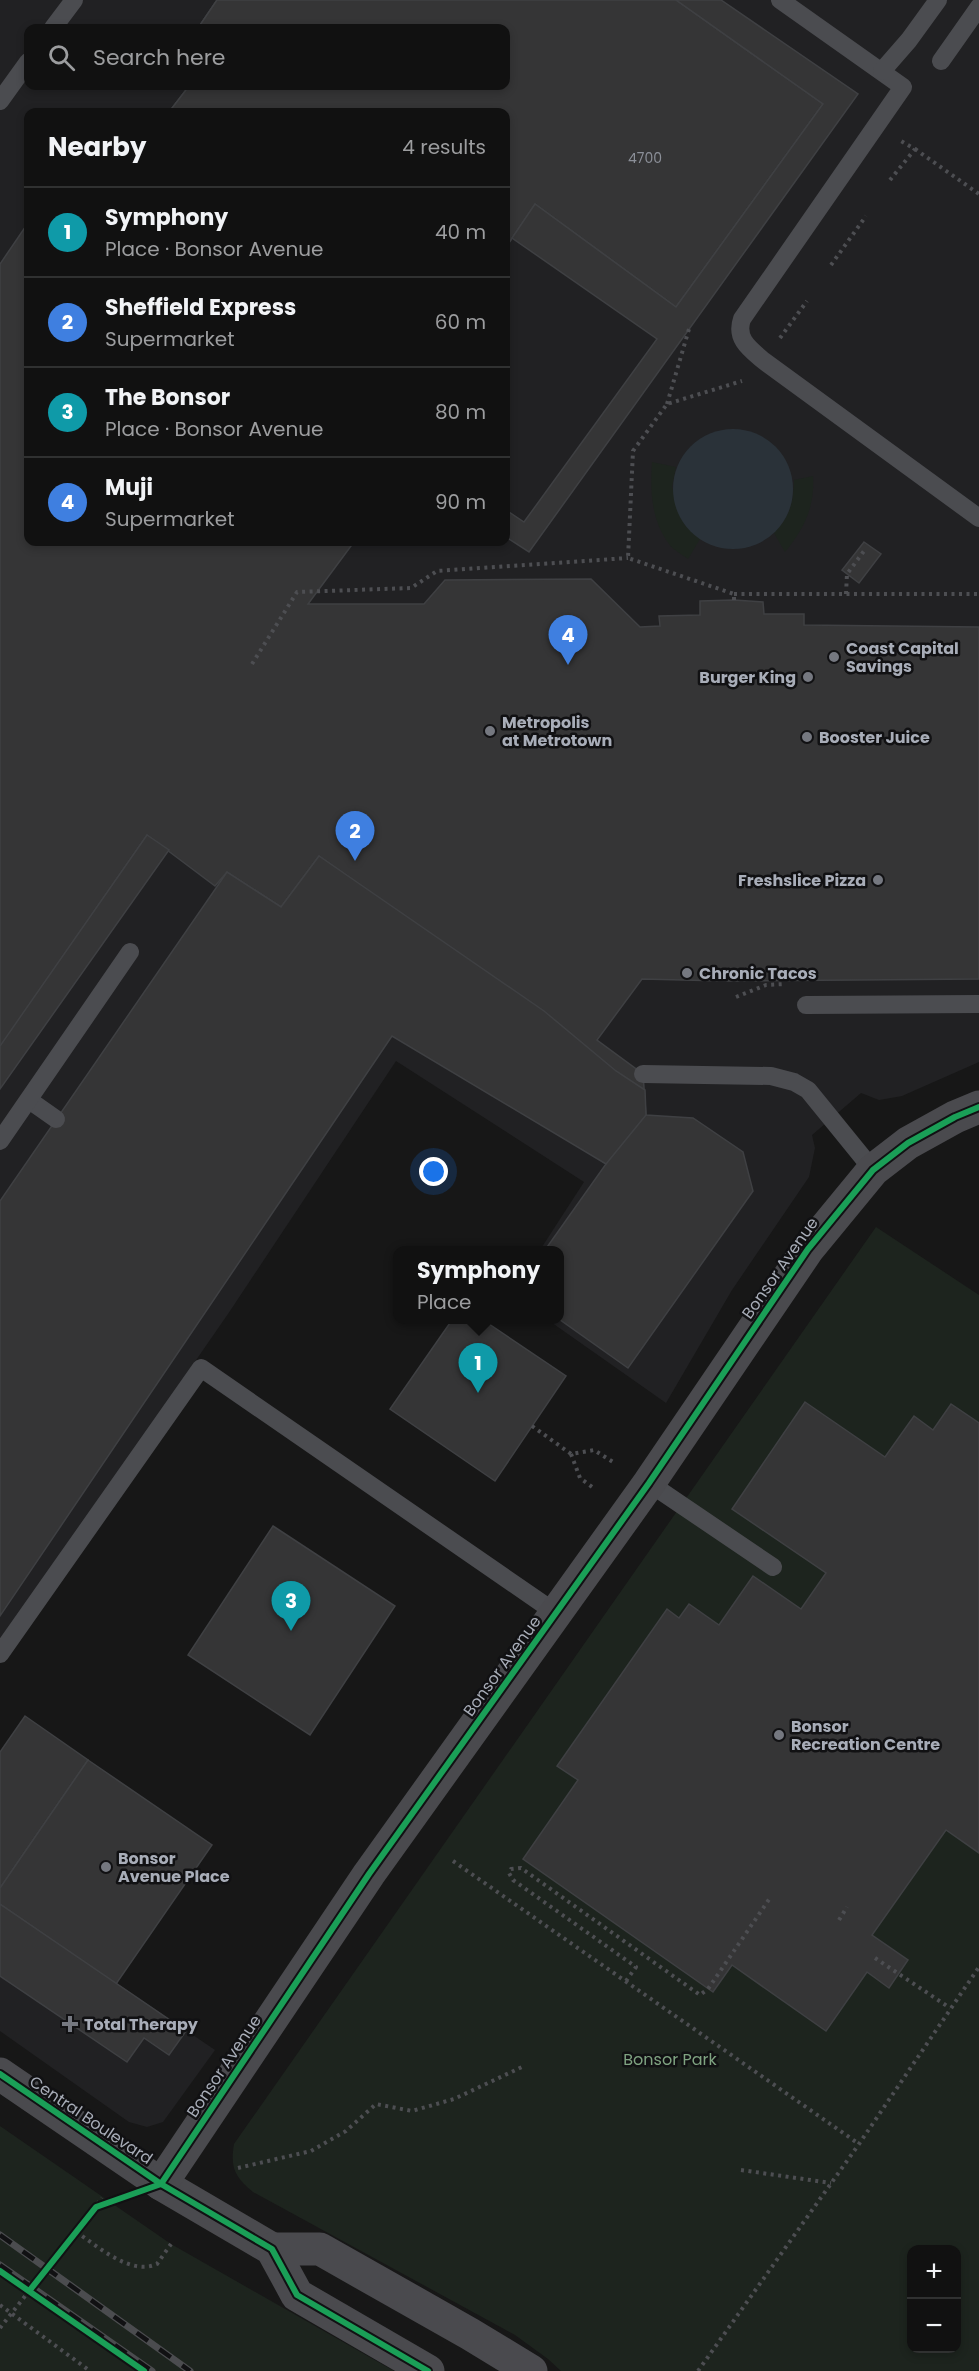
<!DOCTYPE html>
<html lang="en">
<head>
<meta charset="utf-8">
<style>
  body { margin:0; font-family:Poppins,sans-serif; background:#1a1a1a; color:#f1f3f6 }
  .controls { position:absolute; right:18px; bottom:18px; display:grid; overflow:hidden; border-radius:12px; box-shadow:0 3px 9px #0003 }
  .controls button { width:54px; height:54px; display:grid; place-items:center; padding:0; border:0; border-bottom:2px solid #303131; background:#111; color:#f1f3f6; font:30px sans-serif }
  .you { position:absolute; left:434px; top:1172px; width:21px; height:21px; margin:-15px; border:4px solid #fff; border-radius:50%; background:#1a73e8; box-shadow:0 0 0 9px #1a73e833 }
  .badge { display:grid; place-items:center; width:39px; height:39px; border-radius:50%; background:#757880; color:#fff; font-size:20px; font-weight:700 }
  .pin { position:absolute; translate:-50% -50px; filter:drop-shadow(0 2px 3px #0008) }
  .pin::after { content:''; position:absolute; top:32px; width:21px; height:18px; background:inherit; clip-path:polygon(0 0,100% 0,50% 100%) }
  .popup { position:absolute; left:393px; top:1246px; width:171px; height:78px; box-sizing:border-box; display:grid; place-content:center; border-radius:12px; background:#111; filter:drop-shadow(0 2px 4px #0005); font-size:20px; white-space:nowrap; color:#9c9d9f }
  .popup b { font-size:22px; color:#f1f3f6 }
  .popup::after { content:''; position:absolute; left:50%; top:100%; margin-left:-12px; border:12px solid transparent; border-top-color:#111 }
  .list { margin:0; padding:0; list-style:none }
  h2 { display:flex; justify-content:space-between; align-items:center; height:78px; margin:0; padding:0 24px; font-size:26px }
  h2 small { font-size:20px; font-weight:400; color:#9c9d9f }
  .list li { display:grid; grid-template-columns:39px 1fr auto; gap:18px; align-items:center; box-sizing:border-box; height:90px; padding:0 24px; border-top:2px solid #303131 }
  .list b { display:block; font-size:22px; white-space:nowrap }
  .list p { margin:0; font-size:20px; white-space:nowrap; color:#9c9d9f }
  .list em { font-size:20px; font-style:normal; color:#9c9d9f }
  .icon { flex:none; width:33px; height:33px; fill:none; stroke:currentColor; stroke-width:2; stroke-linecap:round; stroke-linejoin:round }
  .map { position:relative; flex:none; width:979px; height:2371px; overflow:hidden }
  .search { position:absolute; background:#111; box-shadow:0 3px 9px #0003; left:24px; top:24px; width:486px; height:66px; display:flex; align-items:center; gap:15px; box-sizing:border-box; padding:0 21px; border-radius:12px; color:#9c9d9f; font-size:22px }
  .panel { position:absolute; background:#111; box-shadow:0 3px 9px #0003; left:24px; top:108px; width:486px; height:438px; border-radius:12px }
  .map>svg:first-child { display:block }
  .built { fill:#212123; fill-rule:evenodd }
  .green { fill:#1d241e; fill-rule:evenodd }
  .water { fill:#2a3239 }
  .building { fill:#353536; stroke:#3f4043; stroke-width:1.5 }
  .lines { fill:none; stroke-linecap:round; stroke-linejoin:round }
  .path { stroke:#4d4e52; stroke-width:4; stroke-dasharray:3 4.5; stroke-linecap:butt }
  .lane { stroke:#4b4c50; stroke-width:18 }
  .secondary { stroke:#4a4a4e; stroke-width:33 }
  .rail-casing { stroke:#4b4c4f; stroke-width:7 }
  .rail { stroke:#111113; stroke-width:4.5; stroke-dasharray:14; stroke-linecap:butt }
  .cycleway-casing { stroke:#111113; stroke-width:10 }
  .cycleway { stroke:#1a9f57; stroke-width:6 }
  .poi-dot { fill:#757880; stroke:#111113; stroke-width:2 }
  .labels { text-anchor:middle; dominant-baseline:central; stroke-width:5; stroke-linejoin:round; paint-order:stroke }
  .number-label { font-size:14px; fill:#8b8f98 }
  .poi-label { font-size:16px; font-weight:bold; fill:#a8adb8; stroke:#111113; text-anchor:start }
  .street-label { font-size:16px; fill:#a8adb8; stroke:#111113 }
  .park-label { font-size:16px; fill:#7fa381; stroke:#111113 }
</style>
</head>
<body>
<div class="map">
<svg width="979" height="2371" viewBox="0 0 979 2371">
  <rect width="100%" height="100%" fill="#171717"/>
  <g class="built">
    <path d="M0 0H979V1062L902 1096 879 1100 861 1093 812 1135 815 1148 809 1177 732 1290 666 1403 548 1320H559V1250H540L584 1182 396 1061 230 1311 0 1644ZM28 28H506V86H28ZM28 112H506V542H28Z"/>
    <polygon points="0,1904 215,2050 163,2122 147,2127 129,2122 0,2031"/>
  </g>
  <g class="green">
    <path d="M652 462 676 467 672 487 685 525 700 539 688 559C682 554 673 550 669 544 651 520 650 490 652 462Z"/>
    <path d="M813 476C815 507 804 529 785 552L774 533C790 515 793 505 794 480Z"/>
    <path d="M876 1227 979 1295V2371H561L548 2359 515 2335 253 2192C235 2177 230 2168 234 2144ZM912 2250H956V2348H912Z"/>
    <polygon points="0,2126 171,2244 394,2371 0,2371"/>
  </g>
  <circle class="water" cx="733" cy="489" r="60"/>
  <g class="building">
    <polygon points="217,0 676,0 823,104 676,307 535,204 506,247 506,112 169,112 189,86 506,86 506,28 198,28"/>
    <polygon points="217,0 676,0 823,104 676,307 535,204 506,247 506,112 169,112 189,86 506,86 506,28 198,28"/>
    <polygon points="676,0 721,0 858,94 529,552 506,537 506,510 524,522 657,339 512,238 535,204 676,307 823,104"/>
    <polygon points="28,223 28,542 354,542 308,604 424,604 445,580 591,579 640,627 660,626 659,616 700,615 700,601 734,600 763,602 764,614 804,614 804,625 979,627 979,979 724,981 642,979 597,1040 643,1074 646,1115 693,1118 743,1152 753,1191 628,1368 559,1319 559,1250 545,1250 606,1164 387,1011 437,939 319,856 281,907 227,872 215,886 147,835 0,1047 0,264"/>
    <polygon points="864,542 881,554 859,583 842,570"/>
    <polygon points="147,835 169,850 0,1089 0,1046"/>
    <polygon points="319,856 544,1011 616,1071 645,1090 646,1115 606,1164 392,1036 0,1616 0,1201 227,872 281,907"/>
    <polygon points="452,1320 483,1320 566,1376 495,1481 390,1409"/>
    <polygon points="805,1402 885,1457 914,1416 933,1430 951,1404 979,1423 979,1853 946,1830 872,1935 908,1960 889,1988 867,1972 826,2031 732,1965 713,1992 523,1859 578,1780 557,1766 667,1609 679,1618 689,1604 719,1625 753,1576 801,1609 826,1573 732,1509"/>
    <polygon points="273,1526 395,1606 310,1735 188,1655"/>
    <polygon points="25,1716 88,1760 0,1888 0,1752"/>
    <polygon points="88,1760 212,1845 116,1984 0,1904 0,1888"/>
    <polygon points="0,1904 186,2031 169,2055 144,2038 127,2062 0,1976"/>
  </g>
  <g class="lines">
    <g class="path">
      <polyline points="915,149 979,194"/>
      <polyline points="890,180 915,149 901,141"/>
      <polyline points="831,265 866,216"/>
      <polyline points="780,338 807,301"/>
      <polyline points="667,404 689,329"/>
      <polyline points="734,594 979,594"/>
      <polyline points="846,594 847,574 864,551"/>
      <polyline points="734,600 734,594 628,558 633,451 667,404 742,381"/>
      <polyline points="252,664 297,592 411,588 437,571 628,558"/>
      <polyline points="736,997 766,985 786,984"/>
      <polyline points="532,1426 571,1454 594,1450 613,1462"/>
      <polyline points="571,1454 580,1478 595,1489"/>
      <polyline points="453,1861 859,2144"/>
      <polyline points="839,1920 847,1907"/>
      <polyline points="875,1958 950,2008"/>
      <polyline points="626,1981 636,1967 513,1880 509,1873 511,1869 521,1868 700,1995 708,1989 770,1898"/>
      <polyline points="238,2168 311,2151 346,2131 376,2104 412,2111 454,2099 522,2067"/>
      <polyline points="741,2170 831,2183"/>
      <path d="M76 2232C98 2246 130 2276 157 2264L171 2244"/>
      <polyline points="0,2305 90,2371"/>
      <polyline points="0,2328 102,2198"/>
      <polyline points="698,2371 859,2144 979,1967"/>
    </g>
    <g class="lane">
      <path d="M780 0 903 87 742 319C735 339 750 349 764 361L979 518"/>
      <polyline points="53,28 74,0"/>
      <polyline points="941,61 979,7"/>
      <polyline points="882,71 909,40 938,0"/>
      <polyline points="0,101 28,62"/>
      <polyline points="806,1005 979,1004"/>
      <polyline points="643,1074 771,1076 794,1082 808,1090 873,1170"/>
      <polyline points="29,1100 56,1119"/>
      <polyline points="0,1141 130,952"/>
      <polyline points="649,1483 773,1567"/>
      <polyline points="0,1654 201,1368 556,1613"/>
    </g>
    <g class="secondary">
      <polyline points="0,2074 161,2184 272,2249 297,2295 428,2371"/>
      <polyline points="161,2184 369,1874 649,1483 808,1249 873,1170 908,1143 955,1117 979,1107"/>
      <polyline points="272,2249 320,2249 470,2334 531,2371"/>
    </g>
    <defs>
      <g id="rail">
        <polyline points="0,2235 190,2371"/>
        <polyline points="0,2265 152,2371"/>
      </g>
    </defs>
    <use href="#rail" class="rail-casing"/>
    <use href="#rail" class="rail"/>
    <defs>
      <g id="cycleway">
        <polyline points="0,2074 161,2184 272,2249 297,2295 428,2371"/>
        <polyline points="161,2184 369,1874 649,1483 808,1249 873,1170 908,1143 955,1117 979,1107"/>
        <polyline points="0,2271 144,2371"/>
        <polyline points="30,2290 96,2207 161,2184"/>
      </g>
    </defs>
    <use href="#cycleway" class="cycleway-casing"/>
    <use href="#cycleway" class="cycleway"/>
  </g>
  <g class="poi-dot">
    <circle cx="834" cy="657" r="6"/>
    <circle cx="808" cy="677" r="6"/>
    <circle cx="490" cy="731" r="6"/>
    <circle cx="807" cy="737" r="6"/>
    <circle cx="878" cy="880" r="6"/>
    <circle cx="687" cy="973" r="6"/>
    <circle cx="779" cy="1735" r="6"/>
    <circle cx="106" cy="1867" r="6"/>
    <path d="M67 2015h6v6h6v6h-6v6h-6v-6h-6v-6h6z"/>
  </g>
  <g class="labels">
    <g class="number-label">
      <text x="645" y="158">4700</text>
    </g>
    <g class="poi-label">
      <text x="846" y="648">Coast Capital<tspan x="846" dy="18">Savings</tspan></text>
      <text x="796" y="677" text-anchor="end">Burger King</text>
      <text x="502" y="722">Metropolis<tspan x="502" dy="18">at Metrotown</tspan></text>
      <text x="819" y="737">Booster Juice</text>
      <text x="866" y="880" text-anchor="end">Freshslice Pizza</text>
      <text x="699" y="973">Chronic Tacos</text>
      <text x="791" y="1726">Bonsor<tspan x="791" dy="18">Recreation Centre</tspan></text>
      <text x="118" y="1858">Bonsor<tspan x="118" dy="18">Avenue Place</tspan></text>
      <text x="84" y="2024">Total Therapy</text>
    </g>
    <g class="street-label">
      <text transform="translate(780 1268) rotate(-55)">Bonsor Avenue</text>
      <text transform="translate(502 1666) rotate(-54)">Bonsor Avenue</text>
      <text transform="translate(224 2066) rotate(-56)">Bonsor Avenue</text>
      <text transform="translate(91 2120) rotate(34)">Central Boulevard</text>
    </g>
    <g class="park-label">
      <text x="670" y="2059">Bonsor Park</text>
    </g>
  </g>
</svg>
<div class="controls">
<button>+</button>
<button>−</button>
</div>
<div class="you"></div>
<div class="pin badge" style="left:478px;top:1393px;background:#0f9aa8">1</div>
<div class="popup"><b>Symphony</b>Place</div>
<div class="pin badge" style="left:355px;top:861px;background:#3f7fe0">2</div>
<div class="pin badge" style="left:291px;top:1631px;background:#0f9aa8">3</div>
<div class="pin badge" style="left:568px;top:665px;background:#3f7fe0">4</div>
<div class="search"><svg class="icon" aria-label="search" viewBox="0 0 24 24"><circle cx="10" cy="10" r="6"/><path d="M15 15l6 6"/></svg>Search here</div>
<section class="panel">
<h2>Nearby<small>4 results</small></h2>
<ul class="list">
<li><span class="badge" style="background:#0f9aa8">1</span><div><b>Symphony</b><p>Place · Bonsor Avenue</p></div><em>40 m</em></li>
<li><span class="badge" style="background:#3f7fe0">2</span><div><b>Sheffield Express</b><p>Supermarket</p></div><em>60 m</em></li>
<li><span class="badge" style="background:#0f9aa8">3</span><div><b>The Bonsor</b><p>Place · Bonsor Avenue</p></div><em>80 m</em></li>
<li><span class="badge" style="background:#3f7fe0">4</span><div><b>Muji</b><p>Supermarket</p></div><em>90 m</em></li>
</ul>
</section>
</div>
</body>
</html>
